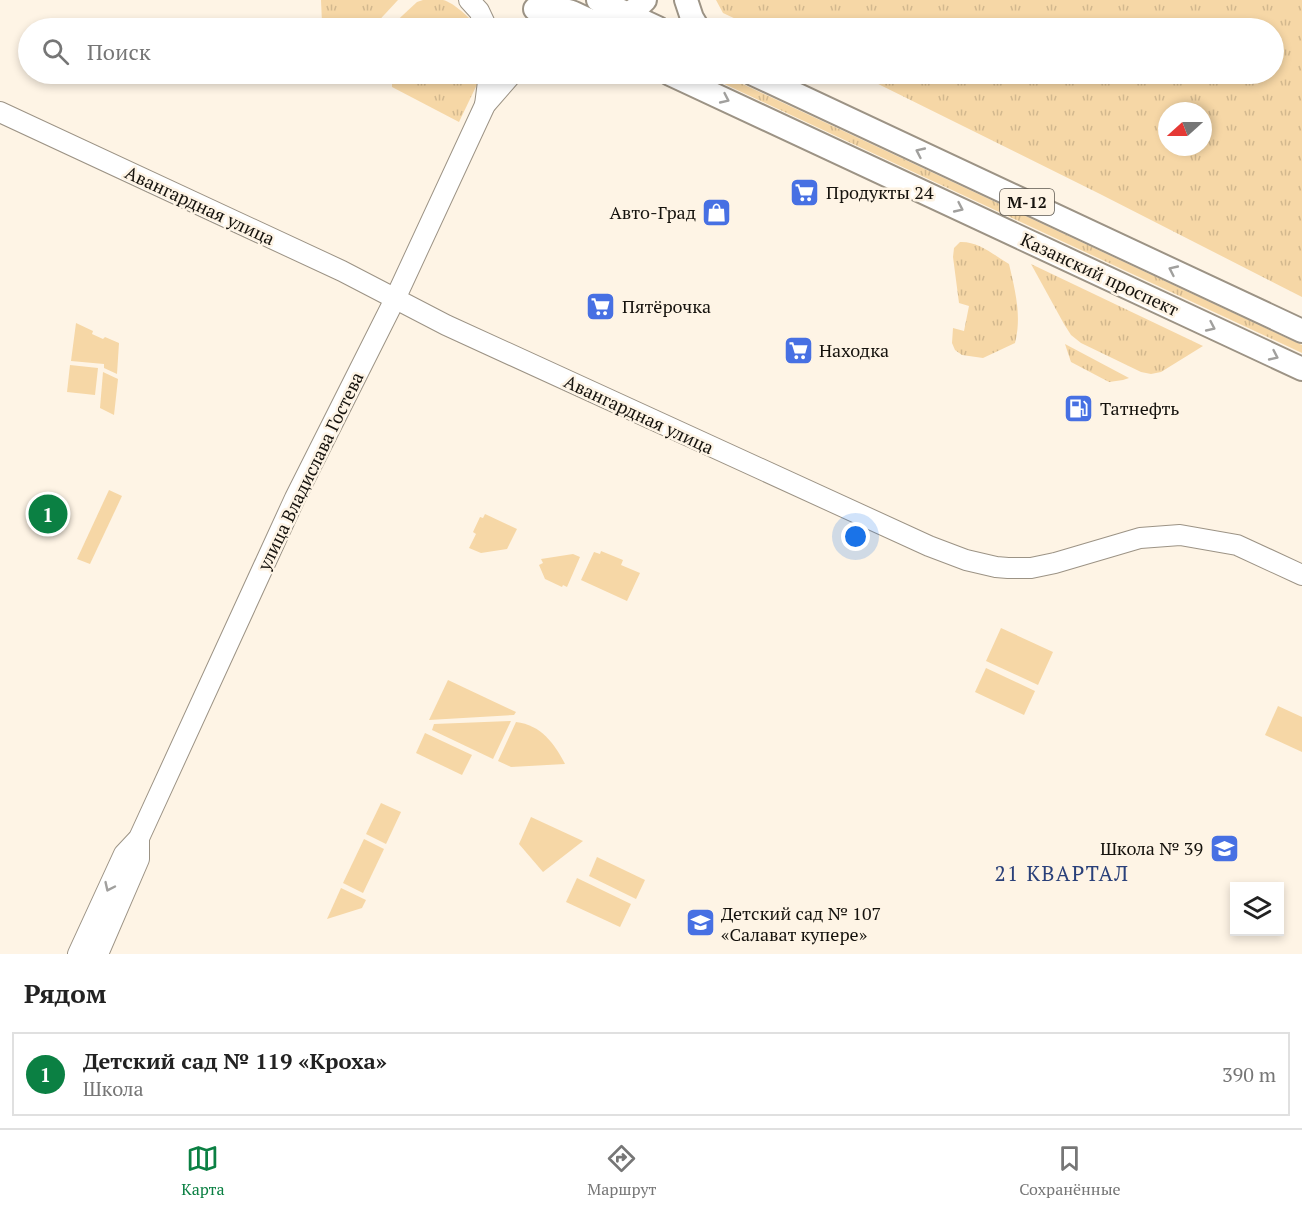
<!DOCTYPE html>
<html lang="ru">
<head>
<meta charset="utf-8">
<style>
  body { margin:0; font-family:"PT Serif",serif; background:#f2f2f2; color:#222 }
  .controls { position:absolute; right:18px; bottom:18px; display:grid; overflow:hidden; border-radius:0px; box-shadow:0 3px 9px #0003 }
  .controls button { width:54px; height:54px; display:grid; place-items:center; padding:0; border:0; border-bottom:2px solid #e0e0e0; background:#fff; color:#222; font:30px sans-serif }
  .compass { position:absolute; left:1158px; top:102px; width:54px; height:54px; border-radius:50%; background:#fff; box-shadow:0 3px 9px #0003; rotate:249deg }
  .you { position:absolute; left:856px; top:537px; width:21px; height:21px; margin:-15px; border:4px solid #fff; border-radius:50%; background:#1a73e8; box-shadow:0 0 0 9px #1a73e833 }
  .badge { display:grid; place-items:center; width:39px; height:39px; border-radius:50%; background:#0b8043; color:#fff; font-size:20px; font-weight:700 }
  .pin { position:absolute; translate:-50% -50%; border:3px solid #fff; box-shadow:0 2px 6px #0006 }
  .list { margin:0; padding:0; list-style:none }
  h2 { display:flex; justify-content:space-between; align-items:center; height:78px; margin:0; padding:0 24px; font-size:26px }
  h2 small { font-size:20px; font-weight:400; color:#767676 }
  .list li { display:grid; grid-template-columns:39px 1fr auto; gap:18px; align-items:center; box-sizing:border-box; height:84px; margin:0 12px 12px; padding:0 12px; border:2px solid #e0e0e0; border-radius:0px }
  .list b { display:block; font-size:22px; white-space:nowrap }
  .list p { margin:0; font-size:20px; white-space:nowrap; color:#767676 }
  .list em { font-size:20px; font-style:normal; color:#767676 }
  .icon { flex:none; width:33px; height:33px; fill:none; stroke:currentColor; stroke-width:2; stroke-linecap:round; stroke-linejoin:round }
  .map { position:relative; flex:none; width:1302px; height:954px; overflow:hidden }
  .search { position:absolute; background:#fff; box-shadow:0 3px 9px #0003; left:18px; right:18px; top:18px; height:66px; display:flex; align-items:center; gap:15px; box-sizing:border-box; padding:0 21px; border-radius:33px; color:#767676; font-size:22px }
  .sheet { height:174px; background:#fff }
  nav { display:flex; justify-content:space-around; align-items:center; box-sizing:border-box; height:84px; border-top:2px solid #e0e0e0; background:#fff; font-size:16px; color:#767676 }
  nav a { display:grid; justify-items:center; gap:3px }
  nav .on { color:#0b8043 }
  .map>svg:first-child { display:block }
  .grass { fill:url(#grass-tufts); fill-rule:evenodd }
  .park { fill:#f6d7a6 }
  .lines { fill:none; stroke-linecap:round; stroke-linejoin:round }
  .secondary-casing { stroke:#9c9385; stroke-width:22 }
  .primary-casing { stroke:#9c9385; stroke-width:26 }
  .secondary { stroke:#fff; stroke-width:20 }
  .primary { stroke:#fff; stroke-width:22 }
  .oneway { stroke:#a1a09e }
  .labels { text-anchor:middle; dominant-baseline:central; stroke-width:5; stroke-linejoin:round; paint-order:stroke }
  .shield { fill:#fef4e5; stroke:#5b564e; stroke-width:1.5 }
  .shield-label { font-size:16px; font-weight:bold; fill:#15120d }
  .poi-label { font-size:18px; fill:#15120d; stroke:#fef4e5; text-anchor:start }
  .street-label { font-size:18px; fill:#15120d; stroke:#fef4e5 }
  .quarter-label { font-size:21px; letter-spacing:1.5px; fill:#2a4079; stroke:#fef4e5 }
</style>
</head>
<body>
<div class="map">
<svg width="1302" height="954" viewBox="0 0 1302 954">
  <defs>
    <pattern id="grass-tufts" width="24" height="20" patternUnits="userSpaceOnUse" patternTransform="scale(1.5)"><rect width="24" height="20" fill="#f6d7a6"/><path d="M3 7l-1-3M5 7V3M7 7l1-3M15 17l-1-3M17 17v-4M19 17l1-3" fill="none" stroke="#d2b88e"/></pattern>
  </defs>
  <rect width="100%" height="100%" fill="#fef4e5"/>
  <g class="grass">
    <polygon points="321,0 398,0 372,28 330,28 322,23"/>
    <path d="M423 0C429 0 437 0 443 0 453 2 473 20 477 28H389L417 2Z"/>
    <path d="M716 0H1302V297L1100 194 858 74H1274V28H755L723 13ZM1167 111H1203V147H1167Z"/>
    <polygon points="400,74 482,74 459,122 392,87 392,82"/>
    <polygon points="703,74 721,74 1302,345 1302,353"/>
    <path d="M960 242C978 241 994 255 1009 264 1015 290 1022 316 1015 343L983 358 962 355 955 350 952 343 953 328 964 331 969 306 959 303 953 257 954 248Z"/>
    <polygon points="1031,264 1203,346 1161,372 1151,374 1141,372 1081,343 1071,335 1064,324"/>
    <polygon points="1065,344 1129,378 1123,380 1109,382 1071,362"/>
  </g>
  <g class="park">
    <polygon points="76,323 93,331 92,334 103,339 105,337 119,343 117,374 104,368 104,364 71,361"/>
    <polygon points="70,365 98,368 95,395 67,392"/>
    <polygon points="103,372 118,379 114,415 100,408"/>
    <polygon points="109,490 122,496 90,564 77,559"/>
    <polygon points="485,514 517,529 507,549 481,553 469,548 476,534 473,532 480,517 483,518"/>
    <polygon points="601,551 623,560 621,565 640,573 627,601 581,580 594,552 600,554"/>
    <polygon points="573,554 580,557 567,587 563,585 562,587 545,579 539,565 543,563 541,559"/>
    <polygon points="1001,628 1053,652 1038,685 986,661"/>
    <polygon points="986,668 1035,691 1024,715 975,692"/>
    <polygon points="448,680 516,712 514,715 429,720"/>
    <polygon points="1278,706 1302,717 1302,752 1265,735"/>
    <polygon points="511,721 493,759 432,730 434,724"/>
    <path d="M516 722C541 725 554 743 565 764L511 767 498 761Z"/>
    <polygon points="425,733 472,755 462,775 416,753"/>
    <polygon points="381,803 401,812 386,844 366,834"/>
    <polygon points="531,817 583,841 543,872 519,844"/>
    <polygon points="364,839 384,849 363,893 343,883"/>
    <polygon points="597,857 645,880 636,899 589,876"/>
    <polygon points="577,878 631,904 620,927 566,902"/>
    <polygon points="341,888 366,900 362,908 327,919"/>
  </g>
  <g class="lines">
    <defs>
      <g id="secondary">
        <polyline points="469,0 479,11 487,28"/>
        <polyline points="485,105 489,74"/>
        <polyline points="0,112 342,271 446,325 929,546 966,560 996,567 1008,568 1031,568 1055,563 1140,538 1180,535 1237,545 1302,575"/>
        <polyline points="78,954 124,854 139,838 295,498 395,299 485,105 512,74"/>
        <polyline points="98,954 139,859 139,838"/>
      </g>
      <g id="primary">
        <polyline points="598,0 658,28"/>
        <polyline points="686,0 692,18 698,28"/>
        <path d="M535 9C545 9 558 8 568 11 576 13 583 18 590 20 610 27 632 14 645 0"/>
        <polyline points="670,74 1302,369"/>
        <polyline points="753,74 1302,331"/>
      </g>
    </defs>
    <use href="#secondary" class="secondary-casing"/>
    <use href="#primary" class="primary-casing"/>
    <use href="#secondary" class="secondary"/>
    <use href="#primary" class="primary"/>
  </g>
  <defs><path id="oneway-chevron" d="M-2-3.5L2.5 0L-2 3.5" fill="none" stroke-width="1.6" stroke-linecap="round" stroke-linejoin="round" transform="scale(1.5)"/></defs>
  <g class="oneway">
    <use href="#oneway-chevron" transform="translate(725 99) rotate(25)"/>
    <use href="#oneway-chevron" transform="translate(920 152) rotate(-155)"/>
    <use href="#oneway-chevron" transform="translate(959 208) rotate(25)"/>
    <use href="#oneway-chevron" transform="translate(1173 270) rotate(-155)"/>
    <use href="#oneway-chevron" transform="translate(1211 327) rotate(25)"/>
    <use href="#oneway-chevron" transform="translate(1274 356) rotate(25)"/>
    <use href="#oneway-chevron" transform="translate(109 887) rotate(115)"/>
  </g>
  <defs>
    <symbol id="supermarket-square" viewBox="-11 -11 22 22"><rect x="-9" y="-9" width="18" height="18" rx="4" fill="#4770e3" stroke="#fef4e5"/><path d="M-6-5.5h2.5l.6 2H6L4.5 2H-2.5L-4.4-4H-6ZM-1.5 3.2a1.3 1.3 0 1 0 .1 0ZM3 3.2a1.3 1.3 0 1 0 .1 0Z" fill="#fff"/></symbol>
    <symbol id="shop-square" viewBox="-11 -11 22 22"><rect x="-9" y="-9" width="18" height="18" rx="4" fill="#4770e3" stroke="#fef4e5"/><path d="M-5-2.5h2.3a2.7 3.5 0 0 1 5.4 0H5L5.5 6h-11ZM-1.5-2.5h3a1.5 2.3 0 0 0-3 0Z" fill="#fff"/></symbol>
    <symbol id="fuel-square" viewBox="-11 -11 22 22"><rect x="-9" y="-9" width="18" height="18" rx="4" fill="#4770e3" stroke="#fef4e5"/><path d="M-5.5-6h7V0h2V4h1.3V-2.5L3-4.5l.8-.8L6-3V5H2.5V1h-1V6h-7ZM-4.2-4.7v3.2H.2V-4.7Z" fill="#fff"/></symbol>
    <symbol id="school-square" viewBox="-11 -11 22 22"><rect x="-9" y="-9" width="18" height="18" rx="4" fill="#4770e3" stroke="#fef4e5"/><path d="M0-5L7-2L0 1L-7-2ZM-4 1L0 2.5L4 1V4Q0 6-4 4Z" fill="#fff"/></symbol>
  </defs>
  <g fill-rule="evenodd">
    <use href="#supermarket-square" x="788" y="176" width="33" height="33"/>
    <use href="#shop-square" x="700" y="196" width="33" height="33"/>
    <use href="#supermarket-square" x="584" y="290" width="33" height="33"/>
    <use href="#supermarket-square" x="782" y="334" width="33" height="33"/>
    <use href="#fuel-square" x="1062" y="392" width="33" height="33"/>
    <use href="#school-square" x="1208" y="832" width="33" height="33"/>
    <use href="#school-square" x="684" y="906" width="33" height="33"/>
  </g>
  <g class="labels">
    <rect class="shield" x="1000" y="189" width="54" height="26" rx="4.5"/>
    <g class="shield-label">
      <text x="1027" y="202">М-12</text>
    </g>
    <g class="poi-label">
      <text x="826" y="192">Продукты 24</text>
      <text x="696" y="212" text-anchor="end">Авто-Град</text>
      <text x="622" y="306">Пятёрочка</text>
      <text x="819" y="350">Находка</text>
      <text x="1100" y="408">Татнефть</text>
      <text x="1203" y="848" text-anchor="end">Школа № 39</text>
      <text x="721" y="913">Детский сад № 107<tspan x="721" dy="21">«Салават купере»</tspan></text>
    </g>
    <g class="street-label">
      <text transform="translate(200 205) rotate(25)">Авангардная улица</text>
      <text transform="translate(1100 274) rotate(25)">Казанский проспект</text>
      <text transform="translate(639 414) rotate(25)">Авангардная улица</text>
      <text transform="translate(310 471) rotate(-64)">улица Владислава Гостева</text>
    </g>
    <g class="quarter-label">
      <text x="1062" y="873">21 КВАРТАЛ</text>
    </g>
  </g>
</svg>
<div class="controls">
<button><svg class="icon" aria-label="layers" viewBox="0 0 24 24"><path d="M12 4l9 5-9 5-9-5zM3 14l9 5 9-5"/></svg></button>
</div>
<svg class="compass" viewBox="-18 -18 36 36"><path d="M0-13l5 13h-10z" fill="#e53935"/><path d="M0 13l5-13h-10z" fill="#767676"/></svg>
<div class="you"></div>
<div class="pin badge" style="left:48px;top:514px">1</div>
<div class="search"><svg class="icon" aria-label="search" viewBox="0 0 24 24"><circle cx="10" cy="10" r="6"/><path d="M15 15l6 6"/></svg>Поиск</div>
</div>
<section class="sheet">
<h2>Рядом<small></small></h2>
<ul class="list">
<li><span class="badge">1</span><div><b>Детский сад № 119 «Кроха»</b><p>Школа</p></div><em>390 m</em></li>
</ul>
</section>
<nav>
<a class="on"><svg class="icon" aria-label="map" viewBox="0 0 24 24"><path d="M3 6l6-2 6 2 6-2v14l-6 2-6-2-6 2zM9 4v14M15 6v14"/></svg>Карта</a>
<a><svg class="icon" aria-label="directions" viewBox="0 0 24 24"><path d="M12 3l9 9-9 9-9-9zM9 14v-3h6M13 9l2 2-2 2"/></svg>Маршрут</a>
<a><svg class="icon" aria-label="saved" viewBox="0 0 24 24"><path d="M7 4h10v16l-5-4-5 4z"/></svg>Сохранённые</a>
</nav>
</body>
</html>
